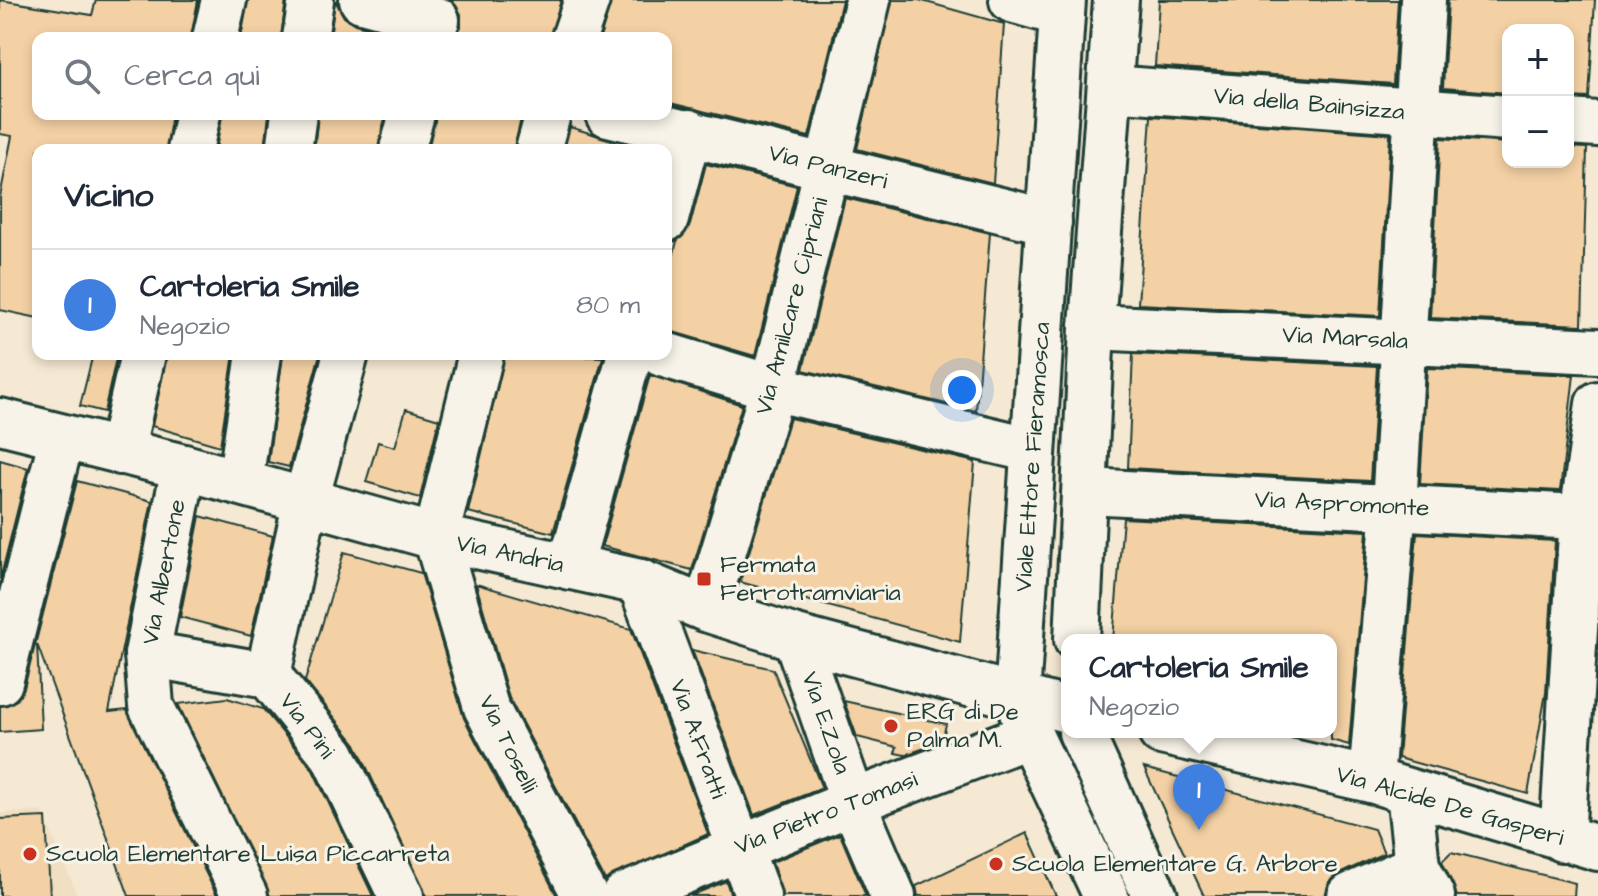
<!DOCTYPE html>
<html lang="it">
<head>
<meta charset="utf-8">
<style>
  body { margin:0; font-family:"Architects Daughter",sans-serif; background:#f2f2f3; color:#1f2937 }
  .controls { position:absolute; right:24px; top:24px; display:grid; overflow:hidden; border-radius:16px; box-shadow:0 4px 12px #0003 }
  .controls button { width:72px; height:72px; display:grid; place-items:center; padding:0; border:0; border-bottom:2px solid #e0e1e3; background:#fff; color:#1f2937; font:40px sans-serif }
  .you { position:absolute; left:962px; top:390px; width:28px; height:28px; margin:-20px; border:6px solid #fff; border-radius:50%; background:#1a73e8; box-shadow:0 0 0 12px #1a73e833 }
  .badge { display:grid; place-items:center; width:52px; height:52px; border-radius:50%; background:#c8321e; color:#fff; font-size:26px; font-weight:700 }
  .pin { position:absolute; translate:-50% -66px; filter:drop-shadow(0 2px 4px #0008) }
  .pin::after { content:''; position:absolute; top:42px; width:28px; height:24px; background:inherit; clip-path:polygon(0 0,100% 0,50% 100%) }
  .popup { position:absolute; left:1061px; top:634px; width:276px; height:104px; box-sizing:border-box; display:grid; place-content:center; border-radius:16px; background:#fff; filter:drop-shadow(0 2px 6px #0005); font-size:26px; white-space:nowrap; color:#747a83 }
  .popup b { font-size:30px; color:#1f2937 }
  .popup::after { content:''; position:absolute; left:50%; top:100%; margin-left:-16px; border:16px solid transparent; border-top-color:#fff }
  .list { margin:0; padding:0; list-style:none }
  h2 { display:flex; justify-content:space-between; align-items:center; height:104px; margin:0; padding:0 32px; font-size:34px }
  h2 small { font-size:26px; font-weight:400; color:#747a83 }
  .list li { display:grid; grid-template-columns:52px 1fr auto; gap:24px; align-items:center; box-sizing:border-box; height:112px; padding:0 32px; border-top:2px solid #e0e1e3 }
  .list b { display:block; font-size:30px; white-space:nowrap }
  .list p { margin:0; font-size:26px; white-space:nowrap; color:#747a83 }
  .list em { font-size:26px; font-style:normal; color:#747a83 }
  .icon { flex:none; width:44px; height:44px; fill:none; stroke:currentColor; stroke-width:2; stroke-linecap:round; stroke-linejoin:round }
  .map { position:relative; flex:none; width:1598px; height:896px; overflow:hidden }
  .search { position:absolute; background:#fff; box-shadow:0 4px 12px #0003; left:32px; top:32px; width:640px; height:88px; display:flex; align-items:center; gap:20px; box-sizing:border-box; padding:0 28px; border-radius:16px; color:#747a83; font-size:30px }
  .panel { position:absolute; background:#fff; box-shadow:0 4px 12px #0003; left:32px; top:144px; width:640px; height:216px; border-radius:16px }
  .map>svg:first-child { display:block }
  .built { fill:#f1dfc3 }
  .building { fill:#f4d1a4; stroke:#1f3d34; stroke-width:2 }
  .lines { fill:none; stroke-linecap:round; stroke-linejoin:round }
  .street-casing { stroke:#1f3d34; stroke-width:50 }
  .secondary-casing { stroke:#1f3d34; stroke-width:50 }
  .street { stroke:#f7f3e8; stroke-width:44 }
  .secondary { stroke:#f7f3e8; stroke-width:44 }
  .poi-dot { fill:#c8321e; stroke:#f7f3e8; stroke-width:3 }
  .labels { text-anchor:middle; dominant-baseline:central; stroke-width:6; stroke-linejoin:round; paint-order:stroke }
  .street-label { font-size:24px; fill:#1f3d34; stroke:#f7f3e8 }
  .poi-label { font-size:24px; fill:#1f3d34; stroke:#f7f3e8; text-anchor:start }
</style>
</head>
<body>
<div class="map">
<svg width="1598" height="896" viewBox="0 0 1598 896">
  <rect width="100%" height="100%" fill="#f6e9d4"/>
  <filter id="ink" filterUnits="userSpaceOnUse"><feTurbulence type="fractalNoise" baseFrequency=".0125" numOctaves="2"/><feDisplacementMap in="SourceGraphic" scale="16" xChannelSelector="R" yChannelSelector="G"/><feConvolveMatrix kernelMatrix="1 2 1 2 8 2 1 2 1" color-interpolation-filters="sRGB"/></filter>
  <g filter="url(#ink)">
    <polygon class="built" points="42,811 78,896 0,896 0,813"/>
    <g class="building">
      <polygon points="0,0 92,15 96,0 198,0 191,38 38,38 38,114 172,114 166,150 38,150 38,318 0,310 0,197 12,136 0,134"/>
      <polygon points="248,0 286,0 281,38 241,38"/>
      <polygon points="335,0 344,17 355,24 407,38 330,38"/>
      <polygon points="451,0 561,0 550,38 454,38 461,27 461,14"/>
      <polygon points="611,0 842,0 809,137 666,102 666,38 600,38"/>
      <polygon points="892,0 919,0 1004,24 993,183 857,149"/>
      <polygon points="1159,0 1398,0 1393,84 1155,66"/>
      <polygon points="1448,0 1595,0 1589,98 1568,97 1568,30 1508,30 1508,93 1443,88"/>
      <polygon points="222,114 269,114 265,150 216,150"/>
      <polygon points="318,114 386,114 378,150 314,150"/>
      <polygon points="436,114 522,114 514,150 428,150"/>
      <polygon points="1151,116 1390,134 1380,316 1138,304"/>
      <polygon points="570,127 615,141 614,150 564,150"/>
      <polygon points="1440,138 1508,143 1508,162 1568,162 1568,147 1587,148 1582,325 1430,318"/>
      <polygon points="706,164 797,186 755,356 666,330 666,284 677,241 690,225"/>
      <polygon points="845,198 990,233 976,411 803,370"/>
      <polygon points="93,354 117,354 104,412 80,406"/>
      <polygon points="167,354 234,354 220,446 152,426"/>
      <polygon points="283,354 320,354 289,467 268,462"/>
      <polygon points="505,354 603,357 553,533 468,512"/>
      <polygon points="1133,354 1377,366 1370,481 1128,468"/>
      <polygon points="1427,368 1574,375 1560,491 1420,484"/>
      <polygon points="650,375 742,405 692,570 602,546"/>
      <polygon points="406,409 439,419 420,498 366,482 378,442 395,447"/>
      <polygon points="790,418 975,462 960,642 740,582"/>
      <polygon points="0,460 28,468 0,580"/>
      <polygon points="77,481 152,501 109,712 127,710 217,896 129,896 37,644 41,729 0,732 0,706 17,700 24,688"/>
      <polygon points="200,516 273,536 251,636 180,617"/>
      <polygon points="1123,518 1367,531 1349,745 1331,740 1331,640 1113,640"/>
      <polygon points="1417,533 1555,541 1546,693 1528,794 1398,758"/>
      <polygon points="344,552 421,573 464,718 557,896 426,896 356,744 305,681"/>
      <polygon points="476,584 631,629 708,834 605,880 509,698"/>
      <polygon points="692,650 773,669 822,788 754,815"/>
      <polygon points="227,698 263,709 312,768 373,896 270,896 178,704"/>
      <polygon points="844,701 946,724 942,742 905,755 895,753 897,747 857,737"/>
      <polygon points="1144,768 1374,829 1384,853 1339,874 1329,882 1325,896 1204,896"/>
      <polygon points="46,817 50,896 0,896 0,819"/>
      <polygon points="1027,833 1056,896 918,896 916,886"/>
      <polygon points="840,834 866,896 782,896 772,862"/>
      <polygon points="1451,852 1575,883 1574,896 1457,896 1442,861"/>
      <polygon points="726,881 731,896 690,896"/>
    </g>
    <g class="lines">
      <defs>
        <g id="street">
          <polyline points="362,0 437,20"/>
          <polyline points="1012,0 1062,14"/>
          <polyline points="215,38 224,0"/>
          <polyline points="305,38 311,0"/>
          <polyline points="574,38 587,0"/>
          <polyline points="1110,88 1508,118"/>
          <polyline points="608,114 1049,222"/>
          <polyline points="1568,122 1598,124"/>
          <polyline points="190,150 198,114"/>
          <polyline points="289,150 294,114"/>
          <polyline points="402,150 412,114"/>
          <polyline points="538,150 548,114"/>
          <polyline points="666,219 689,132"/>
          <polyline points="1092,327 1598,351"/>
          <polyline points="346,354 306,500 268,675 333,755 401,896"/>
          <polyline points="481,354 436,537 486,707 585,896"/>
          <polyline points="662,354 773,388 1033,450"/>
          <polyline points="121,452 143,354"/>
          <polyline points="184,467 147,654 151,706 245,896"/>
          <polyline points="240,482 259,354"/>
          <polyline points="1087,491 1598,518"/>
          <polyline points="570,567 630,354"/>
          <polyline points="640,582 758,896"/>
          <polyline points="706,609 773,388 868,0"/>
          <polyline points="796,638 853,802 893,896"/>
          <polyline points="147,654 268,675"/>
          <polyline points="0,682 62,437"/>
          <polyline points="1161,732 1371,780 1598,848"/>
          <polyline points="1371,780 1394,507 1423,0"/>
          <polyline points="1409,792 1417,866 1432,896"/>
          <polyline points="1562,839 1582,517 1598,404"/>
          <polyline points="624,896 853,802 1030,735"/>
          <polyline points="1350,896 1417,866"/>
        </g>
        <g id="secondary">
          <polyline points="1063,0 1017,698 1030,735 1106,896"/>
          <polyline points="0,421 184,467 436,537 640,582 706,609 796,638 1067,710"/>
          <polyline points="1077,640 1092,327 1116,0"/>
          <polyline points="1081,732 1155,896"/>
        </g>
      </defs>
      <use href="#street" class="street-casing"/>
      <use href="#secondary" class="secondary-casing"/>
      <use href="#street" class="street"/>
      <use href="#secondary" class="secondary"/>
    </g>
  </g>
  <g class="poi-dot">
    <rect x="696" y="571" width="16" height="16" rx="4"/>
    <circle cx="891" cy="726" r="8"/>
    <circle cx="30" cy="854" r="8"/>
    <circle cx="996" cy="864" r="8"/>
  </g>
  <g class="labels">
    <g class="street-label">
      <text transform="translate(1309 104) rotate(5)">Via della Bainsizza</text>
      <text transform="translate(828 167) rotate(14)">Via Panzeri</text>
      <text transform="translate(792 306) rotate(-75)">Via Amilcare Cipriani</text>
      <text transform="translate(1345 338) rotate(3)">Via Marsala</text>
      <text transform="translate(1033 457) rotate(-86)">Viale Ettore Fieramosca</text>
      <text transform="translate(1342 504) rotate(3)">Via Aspromonte</text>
      <text transform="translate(510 554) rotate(12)">Via Andria</text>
      <text transform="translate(164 572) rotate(-79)">Via Albertone</text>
      <text transform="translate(826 723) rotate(71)">Via E.Zola</text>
      <text transform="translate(307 726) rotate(53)">Via Pini</text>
      <text transform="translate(698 739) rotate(70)">Via A.Fratti</text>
      <text transform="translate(508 744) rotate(64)">Via Toselli</text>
      <text transform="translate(1450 806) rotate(16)">Via Alcide De Gasperi</text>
      <text transform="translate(826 813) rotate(-21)">Via Pietro Tomasi</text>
    </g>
    <g class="poi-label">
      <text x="720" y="565">Fermata<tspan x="720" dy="28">Ferrotramviaria</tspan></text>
      <text x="907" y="712">ERG di De<tspan x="907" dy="28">Palma M.</tspan></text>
      <text x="46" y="854">Scuola Elementare Luisa Piccarreta</text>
      <text x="1012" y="864">Scuola Elementare G. Arbore</text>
    </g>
  </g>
</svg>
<div class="controls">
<button>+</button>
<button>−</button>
</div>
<div class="you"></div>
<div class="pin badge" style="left:1199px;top:830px;background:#3f7fe0">1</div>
<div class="popup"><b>Cartoleria Smile</b>Negozio</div>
<div class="search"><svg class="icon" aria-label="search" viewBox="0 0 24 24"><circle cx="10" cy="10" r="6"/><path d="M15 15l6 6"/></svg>Cerca qui</div>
<section class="panel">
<h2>Vicino<small></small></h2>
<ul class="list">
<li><span class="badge" style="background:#3f7fe0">1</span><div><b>Cartoleria Smile</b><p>Negozio</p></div><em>80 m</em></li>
</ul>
</section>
</div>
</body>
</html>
